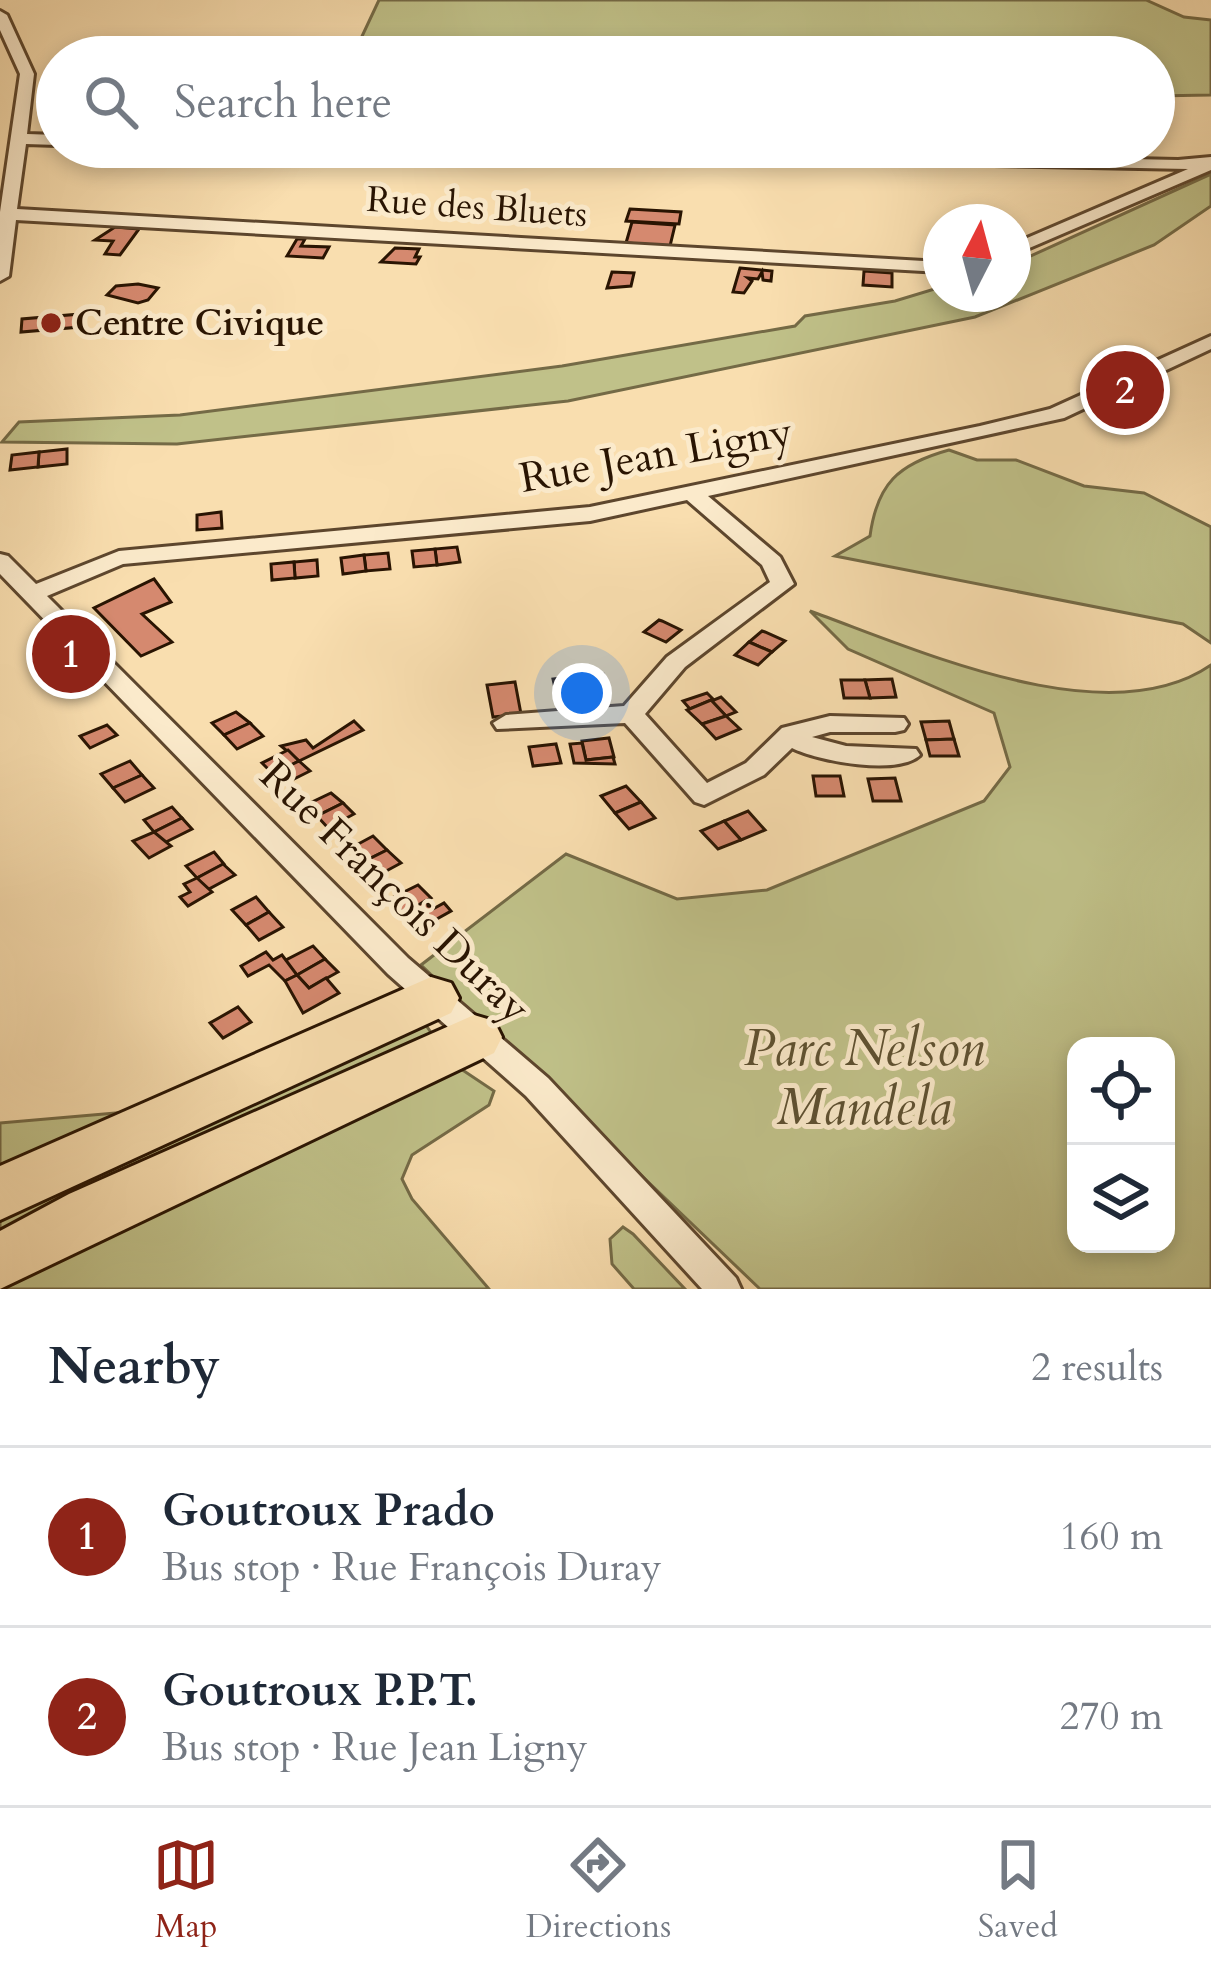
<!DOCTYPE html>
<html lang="en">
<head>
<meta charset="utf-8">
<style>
  body { margin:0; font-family:Cardo,serif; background:#f6f6f7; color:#1f2937 }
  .controls { position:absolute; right:36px; bottom:36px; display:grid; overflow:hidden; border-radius:24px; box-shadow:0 6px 18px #0003 }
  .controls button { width:108px; height:108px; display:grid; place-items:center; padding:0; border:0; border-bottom:3px solid #e0e1e3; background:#fff; color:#1f2937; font:60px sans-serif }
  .compass { position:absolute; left:923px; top:204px; width:108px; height:108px; border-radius:50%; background:#fff; box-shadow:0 6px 18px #0003; rotate:6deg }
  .you { position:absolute; left:582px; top:693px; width:42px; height:42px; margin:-30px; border:9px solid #fff; border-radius:50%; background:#1a73e8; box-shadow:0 0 0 18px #1a73e833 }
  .badge { display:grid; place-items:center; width:78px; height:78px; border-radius:50%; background:#8f2418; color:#fff; font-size:39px; font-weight:700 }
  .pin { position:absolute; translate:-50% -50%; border:6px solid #fff; box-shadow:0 3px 12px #0006 }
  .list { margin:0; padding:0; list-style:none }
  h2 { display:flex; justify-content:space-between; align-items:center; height:156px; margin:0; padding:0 48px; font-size:51px }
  h2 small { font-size:39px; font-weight:400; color:#747a83 }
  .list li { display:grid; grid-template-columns:78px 1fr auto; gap:36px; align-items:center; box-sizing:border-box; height:180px; padding:0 48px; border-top:3px solid #e0e1e3 }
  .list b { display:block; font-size:45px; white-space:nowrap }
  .list p { margin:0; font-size:39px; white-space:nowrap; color:#747a83 }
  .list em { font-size:39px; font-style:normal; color:#747a83 }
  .icon { flex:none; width:66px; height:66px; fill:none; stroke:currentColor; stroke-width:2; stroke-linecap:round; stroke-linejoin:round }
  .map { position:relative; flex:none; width:1211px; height:1289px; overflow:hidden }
  .search { position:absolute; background:#fff; box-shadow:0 6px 18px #0003; left:36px; right:36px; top:36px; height:132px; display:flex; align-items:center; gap:30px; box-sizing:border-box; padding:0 42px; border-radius:66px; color:#747a83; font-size:45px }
  .sheet { height:516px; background:#fff }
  nav { display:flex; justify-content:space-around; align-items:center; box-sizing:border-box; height:168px; border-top:3px solid #e0e1e3; background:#fff; font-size:33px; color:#747a83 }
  nav a { display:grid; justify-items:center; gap:6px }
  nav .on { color:#8f2418 }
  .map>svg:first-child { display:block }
  .green { fill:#c0c189; stroke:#746a46; stroke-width:3; fill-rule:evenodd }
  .building { fill:#d5896f; stroke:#291402; stroke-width:3 }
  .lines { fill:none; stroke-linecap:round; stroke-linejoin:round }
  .street-casing { stroke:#5d462d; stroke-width:6 }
  .highway-casing { stroke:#291402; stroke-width:6 }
  .street { fill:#fbeacb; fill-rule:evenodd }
  .highway { fill:#f9deaf; fill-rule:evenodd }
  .poi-dot { fill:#8f2418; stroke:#fbeacb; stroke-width:4.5 }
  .labels { text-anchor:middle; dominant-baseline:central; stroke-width:10; stroke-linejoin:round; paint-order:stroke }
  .far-street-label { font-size:36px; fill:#291402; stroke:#fbeacb }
  .far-poi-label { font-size:36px; font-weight:bold; fill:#291402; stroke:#fbeacb; text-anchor:start }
  .street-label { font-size:42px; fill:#291402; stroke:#fbeacb }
  .near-park-label { font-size:51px; font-style:italic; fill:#5e5131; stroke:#fbeacb }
</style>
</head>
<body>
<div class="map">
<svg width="1211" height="1289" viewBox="0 0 1211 1289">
  <rect width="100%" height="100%" fill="#f9deaf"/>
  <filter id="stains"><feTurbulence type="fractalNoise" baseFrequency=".00167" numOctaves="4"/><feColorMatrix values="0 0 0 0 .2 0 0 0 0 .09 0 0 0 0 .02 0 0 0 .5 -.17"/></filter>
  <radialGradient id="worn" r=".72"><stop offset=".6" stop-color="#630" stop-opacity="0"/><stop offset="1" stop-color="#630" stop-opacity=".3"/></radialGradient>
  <g class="green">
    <polygon points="379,0 1146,0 1184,17 1211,20 1211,95 1154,96 1154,57 409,57 356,49"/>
    <polygon points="1211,174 1211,206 1154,245 975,317 568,401 177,444 2,442 19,422 180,415 562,366 795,326 805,316 895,301 941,287 941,294 1013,294 1013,264"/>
    <path d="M949 450 977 460H1016L1084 486 1144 493 1211 527V643L1183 624 835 556 870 536C877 484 898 464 949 450Z"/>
    <path d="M810 611C916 649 1107 737 1211 665V1289H760L421 965 566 854 677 899 767 890 984 801 1010 767 994 713 848 649ZM1076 1046H1166V1244H1076Z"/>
    <polygon points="423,1021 432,1034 0,1248 0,1205"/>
    <polygon points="458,1067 494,1091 489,1105 412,1155 402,1179 412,1199 489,1289 0,1289 11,1278"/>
    <polygon points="127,1112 0,1165 0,1123"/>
    <polygon points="623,1227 633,1234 685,1289 634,1289 612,1264 610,1239"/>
  </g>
  <g class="building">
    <polygon points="630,209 681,212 679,224 626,221"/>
    <polygon points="632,222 675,225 670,246 626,243"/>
    <polygon points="115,227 139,229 120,255 105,254 113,241 95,240"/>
    <polygon points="297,239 305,239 301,246 329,247 323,258 287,256"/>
    <polygon points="395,248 419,249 415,257 420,257 416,264 381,262"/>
    <polygon points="740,268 772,271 771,281 763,280 762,272 758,279 748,278 752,281 744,293 733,292"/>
    <polygon points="864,271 892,273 892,287 863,285"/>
    <polygon points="612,272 634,273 631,286 607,288"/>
    <polygon points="138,284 158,288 148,300 138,303 107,295 116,286"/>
    <polygon points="81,314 80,327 21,332 22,319"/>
    <polygon points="67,449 67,464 38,467 39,452"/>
    <polygon points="39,452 38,467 10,470 12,455"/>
    <polygon points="221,512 222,528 197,530 197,515"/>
    <polygon points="457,547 460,562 437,565 435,549"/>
    <polygon points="435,549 437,565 414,567 412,551"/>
    <polygon points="388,553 390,569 366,571 364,555"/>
    <polygon points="364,555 366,571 343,574 341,558"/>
    <polygon points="317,560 318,576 295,578 294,562"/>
    <polygon points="294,562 295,578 272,580 271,564"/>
    <polygon points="154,579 171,602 142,614 172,642 141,656 94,608"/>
    <polygon points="659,620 662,621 681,630 666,642 644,632"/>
    <polygon points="762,631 765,632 785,641 772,652 749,642"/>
    <polygon points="749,642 772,652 758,665 735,655"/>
    <polygon points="603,674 607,691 582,694 578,676"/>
    <polygon points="578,676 582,694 557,697 553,679"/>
    <polygon points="892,679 896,697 870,698 865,680"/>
    <polygon points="841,680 865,680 870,698 844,698"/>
    <polygon points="515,682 521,714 493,717 487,685"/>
    <polygon points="707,693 714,700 721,697 736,712 726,716 711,700 690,709 683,701"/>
    <polygon points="711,700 726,716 702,724 687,710"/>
    <polygon points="236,712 250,723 224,735 212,723"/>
    <polygon points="726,716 740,729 716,739 702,724"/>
    <polygon points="354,721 363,730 299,761 281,746 306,740 313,748"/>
    <polygon points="949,721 954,739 926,740 921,722"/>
    <polygon points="250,723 263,736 237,749 224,735"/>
    <polygon points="107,725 117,735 90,748 80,736"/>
    <polygon points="609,738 614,757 586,760 582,741"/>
    <polygon points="954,739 959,756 930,756 926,740"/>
    <polygon points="582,743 586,760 613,757 615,764 574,763 570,744"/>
    <polygon points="556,744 561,763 533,766 529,747"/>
    <polygon points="288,750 299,761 273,774 262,763"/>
    <polygon points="130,761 142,775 113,788 101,774"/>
    <polygon points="299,761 310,771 284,784 273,774"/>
    <polygon points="142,775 154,788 125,802 113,788"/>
    <polygon points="813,776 840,776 844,796 816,796"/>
    <polygon points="895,778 901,801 873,801 868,779"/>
    <polygon points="626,786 641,802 615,813 601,796"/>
    <polygon points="331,793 343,803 317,816 306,805"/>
    <polygon points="641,802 655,818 629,829 615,813"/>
    <polygon points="343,803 354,814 328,828 317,816"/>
    <polygon points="172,807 182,818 154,832 144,820"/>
    <polygon points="748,811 765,830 741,840 724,821"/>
    <polygon points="182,818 192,829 164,843 154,832"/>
    <polygon points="724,821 741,840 718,849 701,831"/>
    <polygon points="154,832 171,846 149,858 133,841"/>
    <polygon points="373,836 387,850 363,862 349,849"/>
    <polygon points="387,850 401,863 377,876 363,862"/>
    <polygon points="214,852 224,864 197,878 186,866"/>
    <polygon points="223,864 235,875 207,890 197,878"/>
    <polygon points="197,878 212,892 188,906 180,897 190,892 184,884"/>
    <polygon points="418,885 431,898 404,914 390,899"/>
    <polygon points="256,897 269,912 246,925 232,910"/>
    <polygon points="425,901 433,909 444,903 451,911 419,929 404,914"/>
    <polygon points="269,912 283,927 259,940 246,925"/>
    <polygon points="313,946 325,959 297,975 284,961"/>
    <polygon points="266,952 273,960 282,955 297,975 285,981 269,965 248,976 241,966"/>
    <polygon points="325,959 338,972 309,988 297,975"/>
    <polygon points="297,975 309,988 326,978 339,993 303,1013 285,981"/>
    <polygon points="238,1007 251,1022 223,1038 210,1023"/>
  </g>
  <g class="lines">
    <defs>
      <g id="street">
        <polygon points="0,11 7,15 34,74 27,134 57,135 57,145 26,144 17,209 941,262 941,272 16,220 9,276 0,281 0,212 20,74 0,30"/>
        <polygon points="362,147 585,147 1178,160 1211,157 1211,170 1013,255 1013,244 1188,169 370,152"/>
        <path d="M1211 336V349L1064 418 708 496 780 557 794 584 685 667 645 714 707 783 746 763 782 728 830 716 904 718 908 724 904 730 895 732H830L812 737 846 746 916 749 920 755C898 776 818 761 792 748L764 775 704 805 695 802 625 723 497 729 493 723 506 715 624 706 667 657 770 582 762 565 687 500 590 521 123 564 47 596 408 958 548 1078 736 1278 741 1289H702L526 1096 388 974 0 574V554L8 556 36 584 119 551 590 507 980 426 1050 409Z"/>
      </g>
      <g id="highway">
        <polygon points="431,977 451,983 459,998 451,1013 0,1220 0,1166"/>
        <polygon points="474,1015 494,1021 502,1037 494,1053 0,1289 0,1231 69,1194"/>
      </g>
    </defs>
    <use href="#street" class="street-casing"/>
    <use href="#highway" class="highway-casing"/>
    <use href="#street" class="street"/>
    <use href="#highway" class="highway"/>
  </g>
  <circle class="poi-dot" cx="51" cy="323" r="12"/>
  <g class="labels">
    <g class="far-street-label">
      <text transform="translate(477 207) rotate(4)">Rue des Bluets</text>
    </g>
    <g class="far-poi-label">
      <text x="75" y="323">Centre Civique</text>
    </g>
    <g class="street-label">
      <text transform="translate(656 455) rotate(-10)">Rue Jean Ligny</text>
      <text transform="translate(395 892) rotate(44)">Rue François Duray</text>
    </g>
    <g class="near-park-label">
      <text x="864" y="1049">Parc Nelson<tspan x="864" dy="59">Mandela</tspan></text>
    </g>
  </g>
  <rect width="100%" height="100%" filter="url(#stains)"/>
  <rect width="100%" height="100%" fill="url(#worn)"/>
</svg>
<div class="controls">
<button><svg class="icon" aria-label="locate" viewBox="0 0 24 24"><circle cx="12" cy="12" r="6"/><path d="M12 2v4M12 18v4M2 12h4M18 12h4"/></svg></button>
<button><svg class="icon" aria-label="layers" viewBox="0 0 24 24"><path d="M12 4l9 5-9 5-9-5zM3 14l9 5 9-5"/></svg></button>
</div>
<svg class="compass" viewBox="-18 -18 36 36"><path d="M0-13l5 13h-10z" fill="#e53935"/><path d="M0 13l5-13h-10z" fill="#747a83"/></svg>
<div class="you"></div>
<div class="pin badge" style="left:71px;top:654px">1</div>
<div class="pin badge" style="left:1125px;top:390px">2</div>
<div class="search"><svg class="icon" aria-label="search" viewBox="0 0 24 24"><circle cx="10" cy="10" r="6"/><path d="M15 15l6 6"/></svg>Search here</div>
</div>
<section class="sheet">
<h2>Nearby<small>2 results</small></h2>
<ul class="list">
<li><span class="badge">1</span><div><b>Goutroux Prado</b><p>Bus stop · Rue François Duray</p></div><em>160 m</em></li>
<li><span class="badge">2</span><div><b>Goutroux P.P.T.</b><p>Bus stop · Rue Jean Ligny</p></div><em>270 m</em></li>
</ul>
</section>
<nav>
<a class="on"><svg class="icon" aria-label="map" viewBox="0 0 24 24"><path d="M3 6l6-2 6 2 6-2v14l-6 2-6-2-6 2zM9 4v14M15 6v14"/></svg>Map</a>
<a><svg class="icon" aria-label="directions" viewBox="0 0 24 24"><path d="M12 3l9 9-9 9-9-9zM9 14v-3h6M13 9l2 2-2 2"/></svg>Directions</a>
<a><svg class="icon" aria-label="saved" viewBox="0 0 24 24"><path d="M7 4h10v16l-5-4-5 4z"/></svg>Saved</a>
</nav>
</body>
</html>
